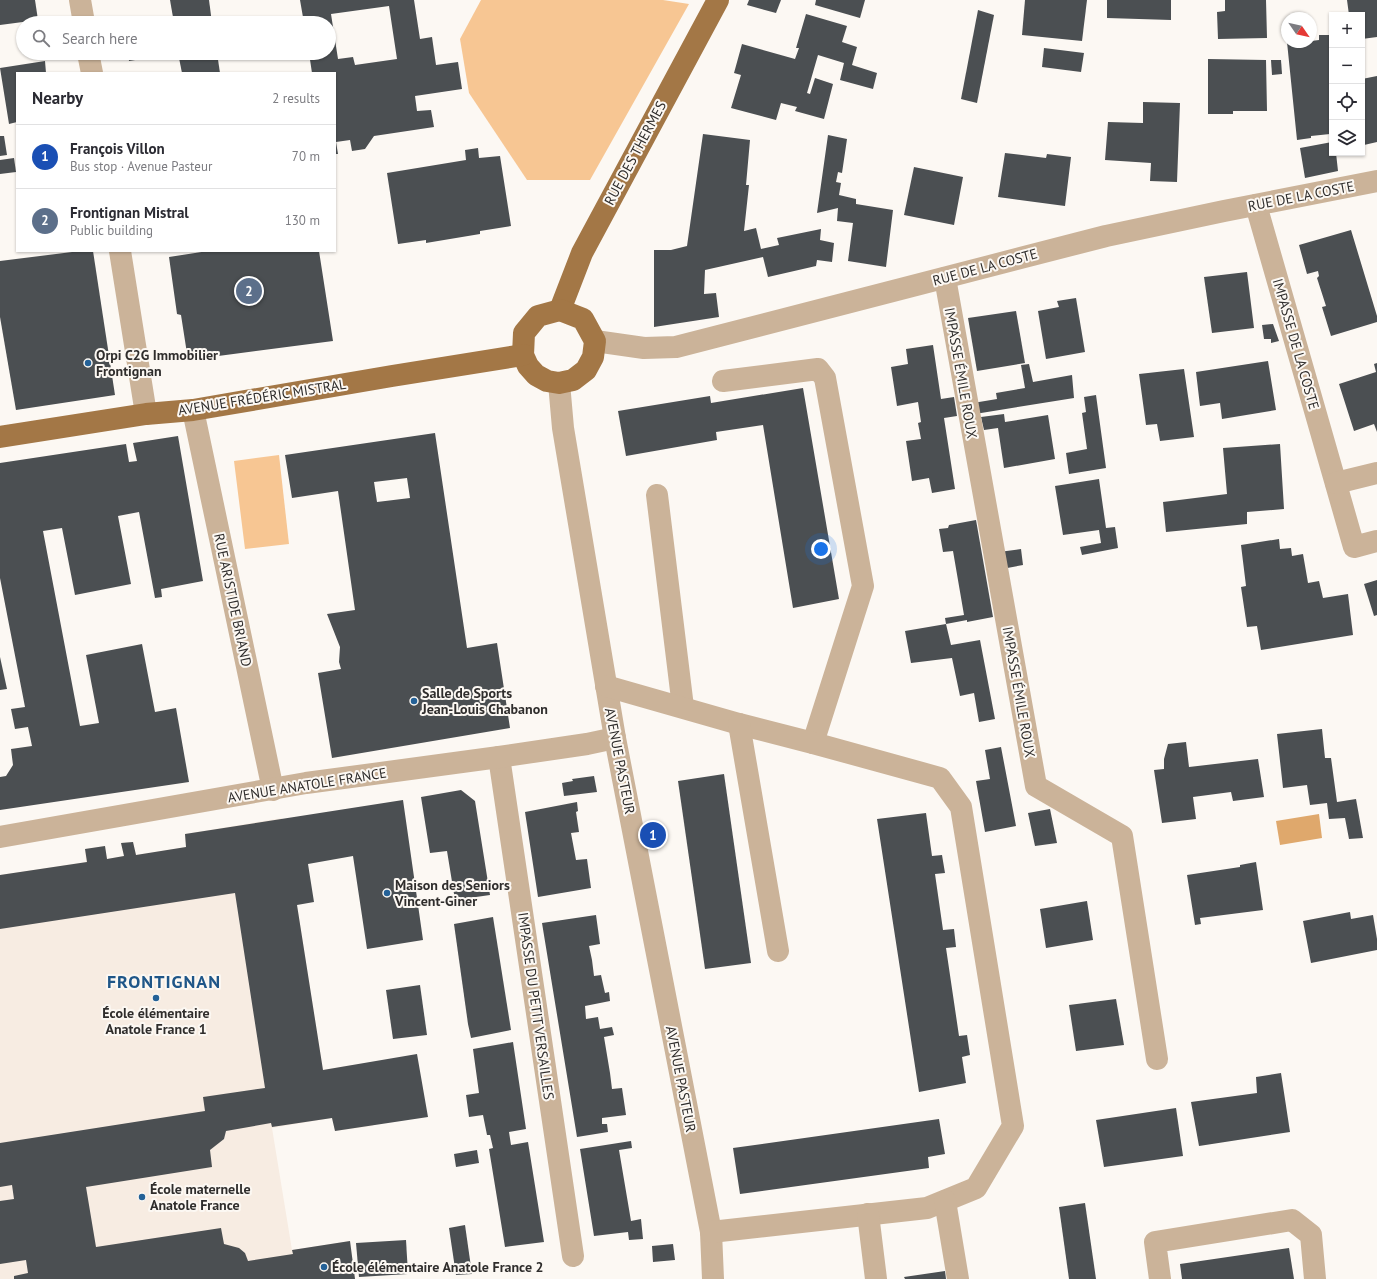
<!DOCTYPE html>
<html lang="en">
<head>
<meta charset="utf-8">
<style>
  body { margin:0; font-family:"PT Sans",sans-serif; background:#f2f2f3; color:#2b2b33 }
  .controls { position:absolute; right:12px; top:12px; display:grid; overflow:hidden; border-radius:0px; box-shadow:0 1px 3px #0004 }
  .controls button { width:36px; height:36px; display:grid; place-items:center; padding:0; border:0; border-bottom:1px solid #e1e1e2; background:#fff; color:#2b2b33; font:20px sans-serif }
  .compass { position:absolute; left:1281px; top:12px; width:36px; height:36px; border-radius:50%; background:#fff; box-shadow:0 1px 3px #0004; rotate:124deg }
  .you { position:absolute; left:821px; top:549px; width:14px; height:14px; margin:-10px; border:3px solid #fff; border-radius:50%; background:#1a73e8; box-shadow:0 0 0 6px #1a73e833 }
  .badge { display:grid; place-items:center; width:26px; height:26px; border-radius:50%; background:#ea580c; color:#fff; font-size:13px; font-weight:700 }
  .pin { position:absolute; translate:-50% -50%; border:2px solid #fff; box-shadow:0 1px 4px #0006 }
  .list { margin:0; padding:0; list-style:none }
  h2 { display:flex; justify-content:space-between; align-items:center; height:52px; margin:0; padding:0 16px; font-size:17px }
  h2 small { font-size:13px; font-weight:400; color:#7c7c81 }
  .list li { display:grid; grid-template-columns:26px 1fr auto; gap:12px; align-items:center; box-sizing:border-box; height:64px; padding:0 16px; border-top:1px solid #e1e1e2 }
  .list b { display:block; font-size:15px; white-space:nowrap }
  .list p { margin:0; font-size:13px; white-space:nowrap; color:#7c7c81 }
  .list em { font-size:13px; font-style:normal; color:#7c7c81 }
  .icon { flex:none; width:22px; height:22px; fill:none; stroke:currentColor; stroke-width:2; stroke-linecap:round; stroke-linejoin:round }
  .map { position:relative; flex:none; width:1377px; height:1279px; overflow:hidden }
  .search { position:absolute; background:#fff; box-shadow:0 1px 3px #0004; left:16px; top:16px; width:320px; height:44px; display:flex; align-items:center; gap:10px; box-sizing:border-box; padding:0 14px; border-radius:22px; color:#7c7c81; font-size:15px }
  .panel { position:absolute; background:#fff; box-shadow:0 1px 3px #0004; left:16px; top:72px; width:320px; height:180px; border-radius:0px }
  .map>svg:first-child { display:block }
  .built { fill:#f7ece2 }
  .green { fill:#f7c693 }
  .water { fill:#dfa86c }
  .building { fill:#4b4f52; fill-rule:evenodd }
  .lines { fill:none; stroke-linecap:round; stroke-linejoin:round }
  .minor { stroke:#cbb399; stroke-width:22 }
  .major { stroke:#a37746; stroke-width:22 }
  .poi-dot { fill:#246197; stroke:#fcf8f3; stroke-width:1.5 }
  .labels { text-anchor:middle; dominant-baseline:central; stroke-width:4; stroke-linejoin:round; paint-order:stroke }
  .street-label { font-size:14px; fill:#2f2d2c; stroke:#fcf8f3 }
  .poi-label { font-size:14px; font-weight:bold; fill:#2f2d2c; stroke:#fcf8f3; text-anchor:start }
  .district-label { font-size:18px; font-weight:bold; letter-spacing:1px; fill:#1f5688; stroke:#fcf8f3 }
</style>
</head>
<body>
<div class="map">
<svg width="1377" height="1279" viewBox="0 0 1377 1279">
  <rect width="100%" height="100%" fill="#fcf8f3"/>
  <polygon class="built" points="282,818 297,905 323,1070 352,1065 365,1073 373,1126 335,1131 332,1118 272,1128 292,1250 350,1241 355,1279 0,1279 0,875 86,862 85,849 105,846 107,859 124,856 121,843 133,842 136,855 186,847 185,834"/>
  <g class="green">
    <polygon points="481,0 663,0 689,4 590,180 527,180 469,93 460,39"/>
    <polygon points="279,455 289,544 245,549 234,461"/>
  </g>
  <polygon class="water" points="1319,814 1322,838 1280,845 1276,821"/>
  <g class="building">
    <polygon points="0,0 35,0 38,20 0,25"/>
    <polygon points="170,0 209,0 212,23 174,23"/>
    <path d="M300 0H414L420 39 432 37 436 65 458 62 462 89 415 96 417 111 431 110 434 127 374 136 365 149 352 151 350 140 336 142 338 154H335V73H312L309 53H329V23H304ZM389 6 397 59 355 65 353 57 338 59 331 14Z"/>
    <polygon points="749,0 781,0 776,13 747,5"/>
    <polygon points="816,0 865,0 860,18 815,5"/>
    <polygon points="1025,0 1087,0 1082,41 1022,35"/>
    <polygon points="1107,0 1171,0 1171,20 1107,18"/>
    <polygon points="1225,0 1266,0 1267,38 1218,39 1217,12 1225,11"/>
    <polygon points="1347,0 1377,0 1377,37 1362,39 1362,15 1349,15"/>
    <polygon points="978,10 994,15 977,103 961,99"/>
    <polygon points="806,14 847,26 842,42 857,47 852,65 877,73 873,89 840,80 844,63 818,55 807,93 810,94 815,78 833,84 824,119 795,111 797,107 781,103 776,120 731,108 741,75 734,73 742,44 795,59 799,48 796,48"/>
    <polygon points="1319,35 1330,35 1332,69 1332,99 1329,100 1330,134 1311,136 1311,138 1297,140 1287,42 1311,42 1311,41 1319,40"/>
    <polygon points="1044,48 1084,53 1081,72 1042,67"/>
    <polygon points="128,53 160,53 160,56 129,61"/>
    <polygon points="178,53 217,53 220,73 182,73"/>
    <polygon points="1208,59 1266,60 1267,111 1233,111 1233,114 1208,114"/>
    <polygon points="1271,60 1281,60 1282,74 1272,75"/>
    <polygon points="45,61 46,73 17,73 17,122 9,124 0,68"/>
    <polygon points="1377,76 1377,142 1364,145 1362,134 1362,79"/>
    <polygon points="1143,102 1180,103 1177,182 1150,181 1151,163 1105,160 1108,122 1143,123"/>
    <polygon points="703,134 750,140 746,185 749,185 744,231 756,228 761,249 779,245 777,238 821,229 820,240 834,243 832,262 817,260 816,266 768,277 763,257 705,270 704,294 716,293 719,317 654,327 654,250 671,250 687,246"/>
    <polygon points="828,135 847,139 842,173 838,172 836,182 841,183 839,195 856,199 856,204 893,210 886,267 848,261 853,223 837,221 838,208 817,213"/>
    <polygon points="0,136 4,136 7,155 0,156"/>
    <polygon points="1332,142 1332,153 1336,153 1338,171 1305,178 1300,148"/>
    <polygon points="478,148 479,158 500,156 511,226 480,231 480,234 426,243 426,240 398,244 387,173 466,160 465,150"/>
    <polygon points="1005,153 1046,158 1047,154 1071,157 1065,206 998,197"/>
    <polygon points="14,158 16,172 0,174 0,160"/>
    <polygon points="914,167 963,177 954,225 904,215"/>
    <polygon points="1351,230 1377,316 1377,322 1331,336 1322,307 1326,306 1317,278 1319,276 1318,271 1307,274 1299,245"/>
    <polygon points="80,251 93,251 115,395 16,410 0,317 0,261"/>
    <polygon points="208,251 319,251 333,341 188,360 181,315 177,314 169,257"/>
    <polygon points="1247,272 1254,328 1212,333 1204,277"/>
    <polygon points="1076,298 1085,352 1046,359 1038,311 1059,307 1057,301"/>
    <polygon points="1016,311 1025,363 977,371 968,318"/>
    <polygon points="1273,324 1279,341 1271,343 1271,339 1264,339 1262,325"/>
    <polygon points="933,345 941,399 954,397 957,416 944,418 955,489 932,493 929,478 912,481 906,441 921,439 918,423 921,422 918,402 897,406 891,367 908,364 906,349"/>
    <polygon points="1268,361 1276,410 1222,419 1220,403 1200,406 1196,372"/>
    <polygon points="1377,363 1377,432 1374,424 1354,431 1339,384 1376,372 1374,364"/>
    <polygon points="1029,364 1033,382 1072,375 1074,398 975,414 973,403 997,399 996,393 1025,388 1021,365"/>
    <polygon points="1184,369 1194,437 1160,441 1157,424 1146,425 1139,374"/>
    <polygon points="803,388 839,599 793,608 763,425 716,432 717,440 626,456 618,411 710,396 711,403"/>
    <polygon points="1096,395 1106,468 1069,474 1066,453 1087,449 1082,413 1086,412 1084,397"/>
    <polygon points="1004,414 1005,422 1048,415 1055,459 1004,468 998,428 984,430 981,417"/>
    <path d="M435 433 467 648 497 643 510 728 332 758 318 673 341 669 339 662 340 647 327 614 355 610 338 491 292 498 285 455ZM407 478 410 498 377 502 374 482Z"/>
    <polygon points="178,436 203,581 161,589 162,597 155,598 139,512 118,516 131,584 75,595 62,528 43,531 80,726 99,723 86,655 142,644 155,712 176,708 189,782 0,810 0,777 6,776 13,765 11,749 32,746 28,727 15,729 11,709 25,707 0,578 0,463 126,444 129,462 137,461 133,443"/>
    <polygon points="1280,444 1284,509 1247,512 1247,524 1166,532 1163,502 1227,494 1223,448"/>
    <polygon points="1099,479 1106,528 1115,527 1118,548 1082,555 1080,547 1101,543 1099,530 1063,535 1055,486"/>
    <polygon points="976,520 993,617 967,622 967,620 946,624 951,645 980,640 995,719 979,722 974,693 960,696 952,658 911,663 905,631 946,624 945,618 964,615 953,551 943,552 939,529 948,528 949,525"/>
    <polygon points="1279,539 1280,549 1291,548 1292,556 1303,554 1308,583 1319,581 1323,598 1348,594 1353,635 1261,650 1257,626 1247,627 1241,587 1246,586 1241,545"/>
    <polygon points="1021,549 1023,565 1002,569 999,552"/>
    <polygon points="1377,580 1377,615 1374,616 1364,584"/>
    <polygon points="0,657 7,689 0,690"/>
    <polygon points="1322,729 1325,758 1331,758 1337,802 1356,799 1363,838 1349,839 1345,818 1329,819 1327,803 1310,805 1307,785 1283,788 1277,734"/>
    <polygon points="1186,742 1189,767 1258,759 1264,797 1233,801 1231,792 1193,797 1196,819 1162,823 1154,770 1164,769 1164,759 1168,744"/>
    <polygon points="1001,747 1016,826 985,832 976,781 990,779 985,750"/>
    <polygon points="724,774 751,963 705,969 678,781"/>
    <polygon points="594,776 597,792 564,796 562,783 573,781 572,779"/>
    <polygon points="461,790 475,801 490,895 455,900 447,851 430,853 421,797"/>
    <polygon points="403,800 423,940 367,949 353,856 308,864 314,902 297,905 323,1070 417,1054 428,1117 335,1131 332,1118 272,1127 271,1123 226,1131 224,1139 210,1150 212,1167 86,1187 96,1247 221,1228 224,1244 239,1248 245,1253 248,1261 293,1254 292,1250 350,1241 355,1279 14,1279 14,1276 28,1273 26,1260 0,1264 0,1201 14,1199 12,1185 0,1187 0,1143 205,1111 203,1097 265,1088 235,893 0,929 0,875 87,862 85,849 105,846 107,859 124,856 121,843 133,842 136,855 186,847 185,834"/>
    <polygon points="577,802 578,811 576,812 579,832 571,833 576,860 587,859 591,888 538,897 525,812"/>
    <polygon points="1050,809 1057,843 1035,846 1028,813"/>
    <polygon points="926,813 932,856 942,855 945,873 935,874 943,930 954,929 956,947 946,948 959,1036 967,1035 970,1055 962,1057 966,1083 919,1092 877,819"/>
    <polygon points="1256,862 1263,910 1200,918 1201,924 1195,925 1187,875 1240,867 1240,865"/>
    <polygon points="1087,901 1093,940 1046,948 1040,909"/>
    <polygon points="1350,912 1351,919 1373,915 1377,939 1377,950 1311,963 1303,921"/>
    <polygon points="596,915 600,944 589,946 592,960 594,976 601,975 605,993 609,992 610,1001 585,1006 586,1019 598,1017 600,1029 612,1027 614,1035 604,1037 610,1073 612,1089 622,1088 626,1115 602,1118 602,1124 607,1124 608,1132 577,1137 542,923"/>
    <polygon points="493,917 511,1030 471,1038 468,1024 454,924"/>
    <polygon points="420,985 427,1035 393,1039 386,990"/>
    <polygon points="1116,999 1124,1045 1076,1051 1069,1005"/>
    <polygon points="513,1042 526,1129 509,1132 511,1145 528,1142 544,1242 505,1247 489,1149 493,1148 490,1135 487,1135 483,1115 469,1117 466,1095 479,1093 473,1049"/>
    <polygon points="1281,1073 1290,1132 1199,1146 1191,1102 1257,1093 1256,1077"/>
    <polygon points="1176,1108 1183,1156 1104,1167 1096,1120"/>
    <polygon points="939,1119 945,1154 928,1157 929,1168 740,1194 733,1148"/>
    <polygon points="631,1141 632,1148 619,1150 631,1221 641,1219 643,1239 629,1240 628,1232 594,1236 580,1149"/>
    <polygon points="477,1150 479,1163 456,1167 454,1154"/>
    <polygon points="1085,1203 1096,1279 1069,1279 1059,1207"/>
    <polygon points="465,1225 472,1274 456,1275 449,1228"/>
    <polygon points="406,1240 408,1274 359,1277 356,1243"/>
    <polygon points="673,1244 675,1260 653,1262 652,1246"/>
    <polygon points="1289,1248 1294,1279 1182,1279 1180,1264"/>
    <polygon points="945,1271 946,1279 905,1279 904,1277"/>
  </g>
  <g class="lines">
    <g class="minor">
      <polyline points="80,0 84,23"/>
      <polyline points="88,53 92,73"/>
      <polyline points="1256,205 1354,547 1377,541"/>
      <polyline points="120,251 146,414"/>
      <polyline points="945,278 1036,786 1122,836 1157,1059"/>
      <polyline points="595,341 644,348 676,347 1106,236 1224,211 1377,181"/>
      <polyline points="723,381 818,369 825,378 863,586 813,743"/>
      <polyline points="559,383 563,428 615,738 711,1232 713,1279"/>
      <polyline points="193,410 273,790"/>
      <polyline points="1336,483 1377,473"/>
      <polyline points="657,495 683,707"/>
      <polyline points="606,686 739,724 813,743 940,778 961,807 1013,1126 976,1188 927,1208 711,1232"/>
      <polyline points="739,724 778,951"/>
      <polyline points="499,757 573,1256"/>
      <polyline points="0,837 306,783 499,757 587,744 615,738"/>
      <polyline points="945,1201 958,1279"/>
      <polyline points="868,1214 876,1279"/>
      <polyline points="1160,1279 1155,1242 1292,1220 1311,1235 1315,1279"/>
    </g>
    <g class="major">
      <polyline points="560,310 582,253 718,0"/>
      <polygon points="560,310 583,319 595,341 593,357 586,370 573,380 559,383 547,381 536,375 528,366 523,355 524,333 538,316"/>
      <polyline points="0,437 146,414 193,410 392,376 523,355"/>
    </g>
  </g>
  <g class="poi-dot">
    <circle cx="88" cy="363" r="4"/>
    <circle cx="414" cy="701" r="4"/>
    <circle cx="387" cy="893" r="4"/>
    <circle cx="156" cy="998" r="4"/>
    <circle cx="142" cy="1197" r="4"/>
    <circle cx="324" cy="1267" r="4"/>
  </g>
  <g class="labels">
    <g class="street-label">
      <text transform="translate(635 153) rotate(-62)">RUE DES THERMES</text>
      <text transform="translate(1301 196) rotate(-11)">RUE DE LA COSTE</text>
      <text transform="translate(985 267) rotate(-15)">RUE DE LA COSTE</text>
      <text transform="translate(1296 344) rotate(74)">IMPASSE DE LA COSTE</text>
      <text transform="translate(961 373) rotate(80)">IMPASSE ÉMILE ROUX</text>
      <text transform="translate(262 397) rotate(-9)">AVENUE FRÉDÉRIC MISTRAL</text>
      <text transform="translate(233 600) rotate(78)">RUE ARISTIDE BRIAND</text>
      <text transform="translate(1019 692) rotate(80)">IMPASSE ÉMILE ROUX</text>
      <text transform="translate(620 761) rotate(79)">AVENUE PASTEUR</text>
      <text transform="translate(307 785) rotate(-9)">AVENUE ANATOLE FRANCE</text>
      <text transform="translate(536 1006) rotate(82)">IMPASSE DU PETIT VERSAILLES</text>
      <text transform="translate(681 1079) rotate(79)">AVENUE PASTEUR</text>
    </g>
    <g class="poi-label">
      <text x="96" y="355">Orpi C2G Immobilier<tspan x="96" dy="16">Frontignan</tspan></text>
      <text x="422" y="693">Salle de Sports<tspan x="422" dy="16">Jean-Louis Chabanon</tspan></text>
      <text x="395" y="885">Maison des Seniors<tspan x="395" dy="16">Vincent-Giner</tspan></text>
      <text x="156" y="1013" text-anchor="middle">École élémentaire<tspan x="156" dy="16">Anatole France 1</tspan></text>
      <text x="150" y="1189">École maternelle<tspan x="150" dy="16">Anatole France</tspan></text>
      <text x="332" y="1267">École élémentaire Anatole France 2</text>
    </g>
    <g class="district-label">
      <text x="164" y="981">FRONTIGNAN</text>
    </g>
  </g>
</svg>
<div class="controls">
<button>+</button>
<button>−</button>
<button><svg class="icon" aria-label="locate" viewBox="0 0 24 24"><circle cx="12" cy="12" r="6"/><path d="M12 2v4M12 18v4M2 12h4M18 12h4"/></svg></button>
<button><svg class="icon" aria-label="layers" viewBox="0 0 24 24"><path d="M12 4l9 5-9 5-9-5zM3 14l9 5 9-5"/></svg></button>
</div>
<svg class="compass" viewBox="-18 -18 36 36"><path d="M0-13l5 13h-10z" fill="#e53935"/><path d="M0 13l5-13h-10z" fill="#7c7c81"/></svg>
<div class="you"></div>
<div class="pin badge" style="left:653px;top:835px;background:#1a4fb4">1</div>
<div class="pin badge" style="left:249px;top:291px;background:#5c6f8a">2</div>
<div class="search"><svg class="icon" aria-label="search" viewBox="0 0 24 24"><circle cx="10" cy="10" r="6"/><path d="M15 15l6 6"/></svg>Search here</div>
<section class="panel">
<h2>Nearby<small>2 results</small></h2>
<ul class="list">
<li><span class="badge" style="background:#1a4fb4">1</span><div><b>François Villon</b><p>Bus stop · Avenue Pasteur</p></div><em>70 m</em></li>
<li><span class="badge" style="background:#5c6f8a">2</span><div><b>Frontignan Mistral</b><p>Public building</p></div><em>130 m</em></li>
</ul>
</section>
</div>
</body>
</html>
